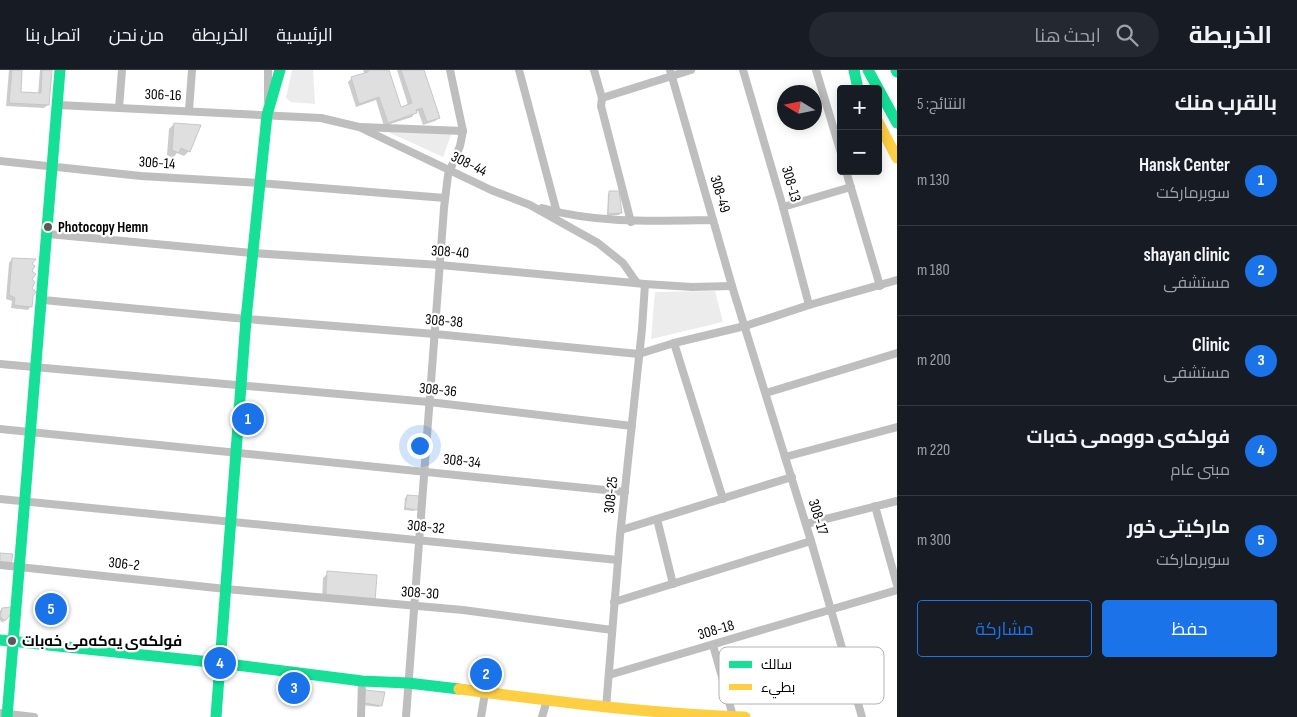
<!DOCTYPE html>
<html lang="ar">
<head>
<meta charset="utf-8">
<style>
  body { margin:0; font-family:"Sofia Sans Condensed",Cairo,sans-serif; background:#242831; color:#f1f3f6; direction:rtl }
  .controls { position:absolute; right:15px; top:15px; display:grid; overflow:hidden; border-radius:5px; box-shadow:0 2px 12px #0003 }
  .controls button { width:45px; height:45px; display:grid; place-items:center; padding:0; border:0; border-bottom:1px solid #363941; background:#171b24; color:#f1f3f6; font:25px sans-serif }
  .compass { position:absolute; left:777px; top:15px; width:45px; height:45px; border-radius:50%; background:#171b24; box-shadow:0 2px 12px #0003; rotate:280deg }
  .you { position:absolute; left:419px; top:375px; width:18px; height:18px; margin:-12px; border:4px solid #fff; border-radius:50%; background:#1a73e8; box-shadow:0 0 0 8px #1a73e833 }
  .badge { display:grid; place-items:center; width:32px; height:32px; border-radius:50%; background:#1a73e8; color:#fff; font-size:16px; font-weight:700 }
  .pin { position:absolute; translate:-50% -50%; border:2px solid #fff; box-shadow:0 1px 5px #0006 }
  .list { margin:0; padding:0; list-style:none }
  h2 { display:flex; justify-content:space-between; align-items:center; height:65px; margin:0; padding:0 20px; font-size:21px }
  h2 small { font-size:16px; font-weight:400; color:#9ea1a6 }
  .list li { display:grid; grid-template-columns:32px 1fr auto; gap:15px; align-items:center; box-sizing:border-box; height:90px; padding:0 20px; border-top:1px solid #363941 }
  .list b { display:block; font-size:19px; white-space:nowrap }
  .list p { margin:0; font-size:16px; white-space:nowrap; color:#9ea1a6 }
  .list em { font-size:16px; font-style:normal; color:#9ea1a6 }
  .actions { display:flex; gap:10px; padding:15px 20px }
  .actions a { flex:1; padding:11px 0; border:1px solid #1a73e8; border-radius:5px; text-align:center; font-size:18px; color:#1a73e8 }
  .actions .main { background:#1a73e8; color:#fff }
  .icon { flex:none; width:28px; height:28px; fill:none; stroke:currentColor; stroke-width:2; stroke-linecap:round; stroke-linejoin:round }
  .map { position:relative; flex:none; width:897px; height:647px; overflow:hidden; direction:ltr }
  header { display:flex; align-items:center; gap:30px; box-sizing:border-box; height:70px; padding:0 25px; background:#171b24; border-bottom:1px solid #363941 }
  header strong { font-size:24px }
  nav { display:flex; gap:28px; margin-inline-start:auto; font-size:18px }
  .search { width:350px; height:45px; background:#242831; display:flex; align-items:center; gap:12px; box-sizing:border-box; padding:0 18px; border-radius:28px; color:#9ea1a6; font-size:19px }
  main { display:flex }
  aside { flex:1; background:#171b24 }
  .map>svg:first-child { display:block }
  .green { fill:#ececec }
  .shadow { fill:#0003 }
  .building { fill:#dfdfdf; stroke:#c7c7c7 }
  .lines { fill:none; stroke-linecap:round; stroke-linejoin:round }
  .street { stroke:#bebebe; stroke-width:8 }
  .fast { stroke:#16e098; stroke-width:11 }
  .slow { stroke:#ffcf43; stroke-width:11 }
  .poi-dot { fill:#595959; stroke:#fff; stroke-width:2 }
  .labels { text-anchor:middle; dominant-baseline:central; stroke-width:4.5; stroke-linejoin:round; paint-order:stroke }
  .street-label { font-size:15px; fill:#000; stroke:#fff }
  .poi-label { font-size:15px; font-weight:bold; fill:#000; stroke:#fff; text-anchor:start }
  .key { fill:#fff; stroke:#b2b2b2; stroke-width:1 }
  .key-label { font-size:14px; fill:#000 }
</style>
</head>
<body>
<header>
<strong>الخريطة</strong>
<div class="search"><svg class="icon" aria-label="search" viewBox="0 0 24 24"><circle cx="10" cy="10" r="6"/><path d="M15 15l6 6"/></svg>ابحث هنا</div>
<nav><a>الرئيسية</a><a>الخريطة</a><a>من نحن</a><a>اتصل بنا</a></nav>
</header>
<main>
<aside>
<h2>بالقرب منك<small>النتائج: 5</small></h2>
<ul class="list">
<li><span class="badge">1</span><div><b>Hansk Center</b><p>سوبرماركت</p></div><em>130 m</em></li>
<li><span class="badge">2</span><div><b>shayan clinic</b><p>مستشفى</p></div><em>180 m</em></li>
<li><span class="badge">3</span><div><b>Clinic</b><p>مستشفى</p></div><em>200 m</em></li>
<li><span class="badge">4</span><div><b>فولکه‌ی دووه‌می خه‌بات</b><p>مبنى عام</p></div><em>220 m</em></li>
<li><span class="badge">5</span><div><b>مارکیتی خور</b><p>سوبرماركت</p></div><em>300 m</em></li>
</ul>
<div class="actions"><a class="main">حفظ</a><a>مشاركة</a></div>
</aside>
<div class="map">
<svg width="897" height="647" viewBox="0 0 897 647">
  <rect width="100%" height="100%" fill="#fff"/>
  <g class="green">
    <polygon points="292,0 313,0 315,34 291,32 286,28"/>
    <polygon points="388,62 452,62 443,87"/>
    <polygon points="715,221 723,252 651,269 655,222"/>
  </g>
  <g class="shadow">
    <polygon points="9,0 21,0 19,23 38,24 40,0 50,0 48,35 44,38 6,36"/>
    <polygon points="363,0 387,0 400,38 408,35 397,0 423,0 439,48 435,51 423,55 418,41 415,42 412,47 384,56 376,30 356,37 348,12 351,9 365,4"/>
    <polygon points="174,54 189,81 184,86 177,83 173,88 167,85 169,59"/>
    <polygon points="610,122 621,143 619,145 607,146 608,124"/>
    <polygon points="12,189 30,194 31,236 28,240 11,238 12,231 6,229 9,193"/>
    <polygon points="407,426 417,439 414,441 404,440 405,428"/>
    <polygon points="328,503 376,506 322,530 323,508"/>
    <polygon points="2,539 11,543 2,553 0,550 0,541"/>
    <polygon points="364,623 381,635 379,637 362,635"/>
  </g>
  <g class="building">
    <polygon points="12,0 22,0 21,22 41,23 42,0 52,0 49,35 9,33"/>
    <polygon points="368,0 389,0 401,37 412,33 401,0 424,0 440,48 427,52 422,38 416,40 417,43 388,53 379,27 359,34 351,7 368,2"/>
    <polygon points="174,53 201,55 190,82 181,78 179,83 172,80"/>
    <polygon points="609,121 619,121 622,143 608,144"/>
    <polygon points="12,188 36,189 32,194 35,196 32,201 36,204 32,209 35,212 32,218 36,222 33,226 32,237 14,235 15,228 9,225"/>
    <polygon points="407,425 419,426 418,440 405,438"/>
    <polygon points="0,483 13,484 11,494 0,493"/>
    <polygon points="327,501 377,505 375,531 326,525"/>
    <polygon points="11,537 12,543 5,551 0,546 2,538"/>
    <polygon points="365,620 385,622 382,636 364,633"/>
  </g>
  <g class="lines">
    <g class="street">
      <polyline points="519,0 557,143"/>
      <polyline points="594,0 602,28 601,36 631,152"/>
      <polyline points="670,0 732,216 811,471 862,647"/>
      <polyline points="743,0 783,137 809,235"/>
      <polyline points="816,0 841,83"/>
      <polyline points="602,28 691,0"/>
      <polyline points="268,31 268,0"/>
      <polyline points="58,35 321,48 359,57 491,120 530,135 598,173 623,193 637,213"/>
      <polyline points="119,38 122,0"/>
      <polyline points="189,40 192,0"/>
      <polyline points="361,57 463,61"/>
      <polyline points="0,91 141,106 259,113 445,128"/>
      <polyline points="846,101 880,216"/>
      <polyline points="783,137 851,117"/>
      <path d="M542 138C598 154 656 151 713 150"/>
      <polyline points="48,164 252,183 440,195 645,214 692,217 732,216"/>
      <polyline points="43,230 246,249 435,264 639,284 674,273 745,256 809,235 897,210"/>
      <polyline points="674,273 723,429"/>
      <polyline points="0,294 429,332 632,356"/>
      <polyline points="766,323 897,283"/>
      <polyline points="0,359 625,422"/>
      <polyline points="785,387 897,357"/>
      <polyline points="0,429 618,490"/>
      <polyline points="875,436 897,515"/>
      <polyline points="657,449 673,514"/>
      <polyline points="806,454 897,431"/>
      <polyline points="621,460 792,407"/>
      <polyline points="0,495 226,519 463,540 612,560"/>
      <polyline points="614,532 811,471"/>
      <polyline points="713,575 733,646"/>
      <polyline points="609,605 897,520"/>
      <polyline points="606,638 620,466 642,259 645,214"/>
      <polyline points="0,643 34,647"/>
      <polyline points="361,647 362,611"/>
      <polyline points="406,647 444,138 448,105 460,76 463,61 450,0"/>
      <polyline points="481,647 485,623"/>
      <polyline points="542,647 547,630"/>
    </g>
    <g class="fast">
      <polyline points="854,0 857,14"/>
      <polyline points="868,0 897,53"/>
      <polyline points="896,0 897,2"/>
      <polyline points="0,570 220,593 362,611 408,613 459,619"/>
      <polyline points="7,647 60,0"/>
      <polyline points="216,647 246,249 267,45 280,0"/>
    </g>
    <g class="slow">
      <polyline points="878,52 897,88"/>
      <path d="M459 619C554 631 649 644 745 647"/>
    </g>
  </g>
  <g class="poi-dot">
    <circle cx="48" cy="157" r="5"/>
    <circle cx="12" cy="571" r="5"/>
  </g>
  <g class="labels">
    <g class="street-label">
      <text transform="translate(163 25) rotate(2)">306-16</text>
      <text transform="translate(157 93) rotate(4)">306-14</text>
      <text transform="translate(469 94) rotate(26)">308-44</text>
      <text transform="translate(791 114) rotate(74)">308-13</text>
      <text transform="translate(720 124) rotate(73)">308-49</text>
      <text transform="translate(450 182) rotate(4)">308-40</text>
      <text transform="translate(444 251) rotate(5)">308-38</text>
      <text transform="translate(438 320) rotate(6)">308-36</text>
      <text transform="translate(462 391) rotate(6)">308-34</text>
      <text transform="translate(611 425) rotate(-84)">308-25</text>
      <text transform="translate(818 447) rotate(73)">308-17</text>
      <text transform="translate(426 457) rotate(6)">308-32</text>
      <text transform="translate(124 494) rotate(6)">306-2</text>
      <text transform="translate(420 523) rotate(4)">308-30</text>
      <text transform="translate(716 560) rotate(-16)">308-18</text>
    </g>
    <g class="poi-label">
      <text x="58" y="157">Photocopy Hemn</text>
      <text x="22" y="571">فولکه‌ی یه‌که‌می خه‌بات</text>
    </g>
  </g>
  <rect x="719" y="577" width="165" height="57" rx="8" class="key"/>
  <rect x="729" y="591" width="23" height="7" fill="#16e098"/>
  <rect x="729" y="614" width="23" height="6" fill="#ffcf43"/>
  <g class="key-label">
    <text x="761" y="599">سالك</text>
    <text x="761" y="622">بطيء</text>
  </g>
</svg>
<div class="controls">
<button>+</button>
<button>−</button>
</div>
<svg class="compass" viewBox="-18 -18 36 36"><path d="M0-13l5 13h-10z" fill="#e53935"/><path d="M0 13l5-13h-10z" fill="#9ea1a6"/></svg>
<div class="you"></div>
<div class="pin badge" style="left:248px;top:349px">1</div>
<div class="pin badge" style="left:486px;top:604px">2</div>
<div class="pin badge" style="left:294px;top:618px">3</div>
<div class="pin badge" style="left:220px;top:593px">4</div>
<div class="pin badge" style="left:51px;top:539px">5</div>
</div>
</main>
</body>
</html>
